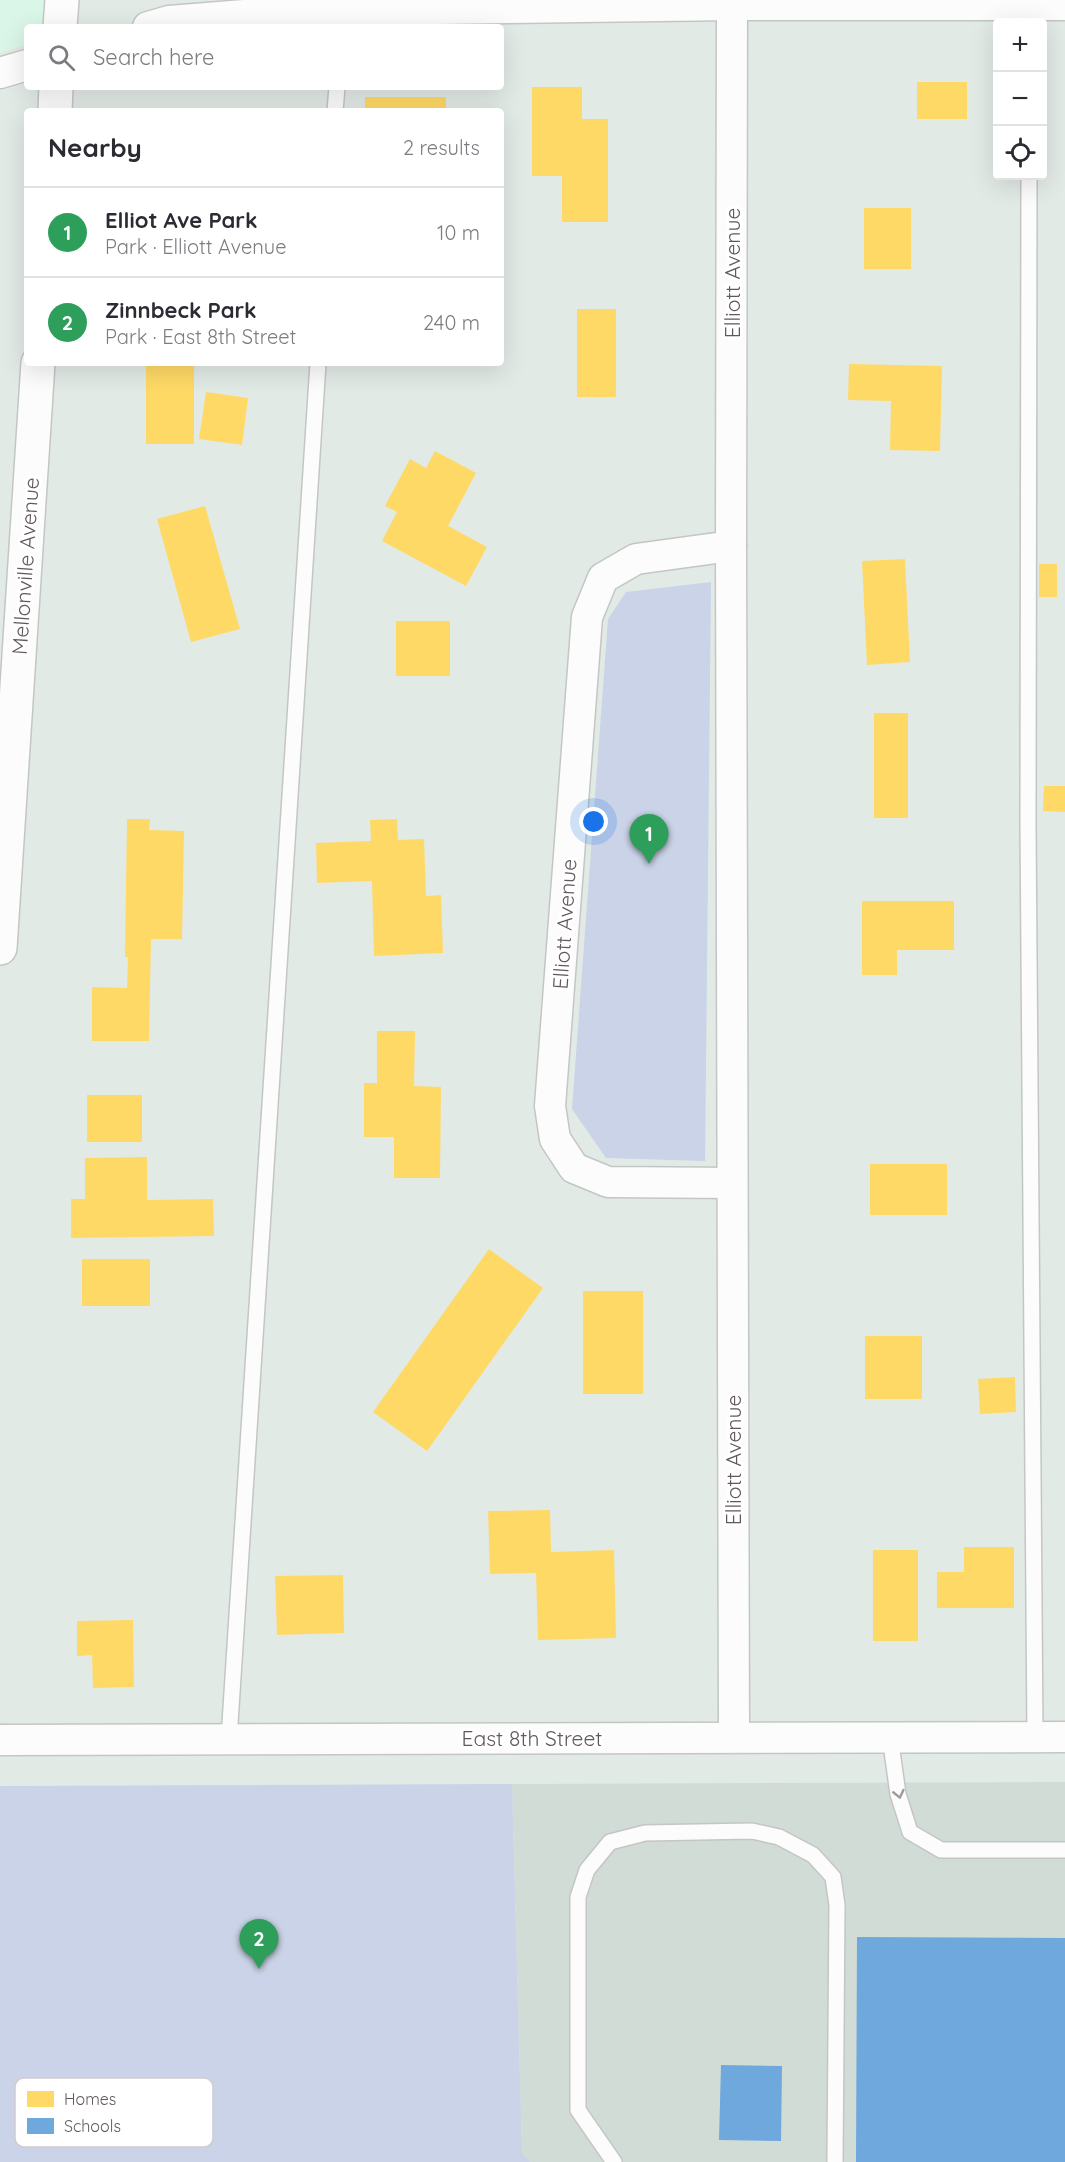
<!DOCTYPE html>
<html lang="en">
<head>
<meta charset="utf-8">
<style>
  body { margin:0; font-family:Quicksand,sans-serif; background:#f7f7f7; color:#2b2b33 }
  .controls { position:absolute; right:18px; top:18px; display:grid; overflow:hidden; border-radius:6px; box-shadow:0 6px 24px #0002 }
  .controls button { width:54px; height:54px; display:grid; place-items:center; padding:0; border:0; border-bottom:2px solid #e1e1e2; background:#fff; color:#2b2b33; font:30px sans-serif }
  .you { position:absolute; left:594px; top:822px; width:21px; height:21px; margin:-15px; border:4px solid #fff; border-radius:50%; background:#1a73e8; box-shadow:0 0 0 9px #1a73e833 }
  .badge { display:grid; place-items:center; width:39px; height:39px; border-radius:50%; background:#7c3aed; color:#fff; font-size:20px; font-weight:700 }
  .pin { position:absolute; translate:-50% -50px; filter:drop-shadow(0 2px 3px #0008) }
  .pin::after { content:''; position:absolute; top:32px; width:21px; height:18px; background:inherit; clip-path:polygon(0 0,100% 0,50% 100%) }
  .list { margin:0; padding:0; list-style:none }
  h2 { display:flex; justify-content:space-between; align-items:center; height:78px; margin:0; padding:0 24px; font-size:26px }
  h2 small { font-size:20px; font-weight:400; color:#7c7c81 }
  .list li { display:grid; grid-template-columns:39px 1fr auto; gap:18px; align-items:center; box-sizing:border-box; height:90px; padding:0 24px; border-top:2px solid #e1e1e2 }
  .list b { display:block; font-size:22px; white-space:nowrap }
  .list p { margin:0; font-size:20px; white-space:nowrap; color:#7c7c81 }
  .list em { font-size:20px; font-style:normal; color:#7c7c81 }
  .icon { flex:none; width:33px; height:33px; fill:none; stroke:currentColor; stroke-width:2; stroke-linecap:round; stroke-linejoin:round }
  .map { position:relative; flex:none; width:1065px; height:2162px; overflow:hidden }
  .search { position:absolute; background:#fff; box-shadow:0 6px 24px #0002; left:24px; top:24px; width:480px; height:66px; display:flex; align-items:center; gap:15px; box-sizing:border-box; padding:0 21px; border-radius:6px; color:#7c7c81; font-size:22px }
  .panel { position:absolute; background:#fff; box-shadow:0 6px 24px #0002; left:24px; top:108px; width:480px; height:258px; border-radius:6px }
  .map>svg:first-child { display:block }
  .commercial { fill:#d9f6e9 }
  .education { fill:#d1dcd6 }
  .green { fill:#cad3e7 }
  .homes { fill:#ffd966 }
  .schools { fill:#6fa8dc }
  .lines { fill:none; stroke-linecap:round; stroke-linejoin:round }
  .service-casing { stroke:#c4c6c5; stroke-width:18 }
  .minor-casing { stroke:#c4c6c5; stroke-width:33 }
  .tertiary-casing { stroke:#c4c6c5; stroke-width:36 }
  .service { stroke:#fbfcfb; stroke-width:15 }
  .minor { stroke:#fbfcfb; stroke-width:30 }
  .tertiary { stroke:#fbfcfb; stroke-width:33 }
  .oneway { stroke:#9f9a9d }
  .labels { text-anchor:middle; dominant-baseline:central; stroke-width:6; stroke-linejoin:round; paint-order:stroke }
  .street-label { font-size:21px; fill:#61585e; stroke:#fff }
  .key { fill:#fff; stroke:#d0cdcf; stroke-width:1.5 }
  .key-label { font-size:16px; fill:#61585e }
</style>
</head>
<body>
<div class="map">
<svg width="1065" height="2162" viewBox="0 0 1065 2162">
  <rect width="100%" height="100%" fill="#e2eae6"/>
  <polygon class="commercial" points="0,0 45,0 43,27 27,27 27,44 0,53"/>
  <polygon class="education" points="1065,1782 1065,2162 530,2162 522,2152 512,1784"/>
  <g class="green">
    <polygon points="711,582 705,1161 606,1158 572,1109 608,619 626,592"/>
    <polygon points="512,1784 522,2152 530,2162 0,2162 0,1786"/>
  </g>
  <g class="homes">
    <rect x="917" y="82" width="50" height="37"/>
    <polygon points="532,87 582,87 582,119 608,119 608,222 562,222 562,176 532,176"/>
    <rect x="365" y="97" width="81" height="14"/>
    <rect x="864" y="208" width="47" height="61"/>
    <rect x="577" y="309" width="39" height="88"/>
    <polygon points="849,364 942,366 940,451 890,450 891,401 848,400"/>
    <rect x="146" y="366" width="48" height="78"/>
    <polygon points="206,392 248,398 242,445 199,439"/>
    <polygon points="435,451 476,473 448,526 487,547 466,586 382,541 397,512 385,506 410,459 426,468"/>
    <polygon points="205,506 240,629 191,642 157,519"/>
    <polygon points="905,559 910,662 867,665 862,561"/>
    <rect x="1039" y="564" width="18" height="33"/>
    <rect x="396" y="621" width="54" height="55"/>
    <rect x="874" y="713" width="34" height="105"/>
    <polygon points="1044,786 1065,786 1065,812 1043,811"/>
    <polygon points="127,819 150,819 149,830 184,831 182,939 151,939 149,1041 92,1041 92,987 127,988 128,957 125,957"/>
    <polygon points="397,819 398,840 424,839 426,896 441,895 443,953 374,956 372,881 317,883 316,843 371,841 370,820"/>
    <polygon points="862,901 954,901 954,950 897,950 897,975 862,975"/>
    <polygon points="377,1031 415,1031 414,1086 441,1087 440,1178 394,1178 394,1137 364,1137 364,1083 377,1083"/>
    <rect x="87" y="1095" width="55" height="47"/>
    <polygon points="147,1157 147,1200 213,1199 214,1236 71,1238 71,1199 85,1199 85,1158"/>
    <rect x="870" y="1164" width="77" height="51"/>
    <polygon points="489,1249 543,1288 427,1451 373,1412"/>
    <rect x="82" y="1259" width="68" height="47"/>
    <rect x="583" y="1291" width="60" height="103"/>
    <rect x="865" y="1336" width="57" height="63"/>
    <polygon points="1015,1377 1016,1412 980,1414 978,1379"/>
    <polygon points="550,1510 551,1552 614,1550 616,1638 538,1640 536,1573 490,1574 488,1511"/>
    <polygon points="964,1547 1014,1547 1014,1608 937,1608 937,1572 964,1572"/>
    <rect x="873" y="1550" width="45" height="91"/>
    <polygon points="343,1575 344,1633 277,1635 275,1576"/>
    <polygon points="133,1620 134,1687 93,1688 92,1655 77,1656 77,1621"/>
  </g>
  <g class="schools">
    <polygon points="857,1937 1065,1938 1065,2162 856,2162"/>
    <polygon points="721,2065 782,2066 781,2141 719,2140"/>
  </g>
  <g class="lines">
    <defs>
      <g id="service">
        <polyline points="335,111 337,87"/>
        <polyline points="1029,176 1028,823 1035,1737"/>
        <polyline points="890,1737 898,1794 910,1832 941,1850 1065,1850"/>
        <polyline points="229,1739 318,363"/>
        <polyline points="614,2162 578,2110 578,1897 587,1870 610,1842 645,1833 752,1831 779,1837 813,1855 833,1877 837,1905 835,2162"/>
      </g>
      <g id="minor">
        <polyline points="732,0 731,546 734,1737"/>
        <polyline points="148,27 169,21 294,11 733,5 1065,5"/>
        <polyline points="0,73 27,65"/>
        <polyline points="731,546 636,559 603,578 587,617 550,1106 555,1139 574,1168 608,1182 732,1183"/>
        <polyline points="0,1740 1065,1737"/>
      </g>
      <g id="tertiary">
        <polyline points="60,27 62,0"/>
        <polyline points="55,111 56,87"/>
        <polyline points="0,948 38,363"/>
      </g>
    </defs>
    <use href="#service" class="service-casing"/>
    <use href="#minor" class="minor-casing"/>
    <use href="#tertiary" class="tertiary-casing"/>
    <use href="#service" class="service"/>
    <use href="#minor" class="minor"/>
    <use href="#tertiary" class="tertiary"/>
  </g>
  <defs><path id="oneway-chevron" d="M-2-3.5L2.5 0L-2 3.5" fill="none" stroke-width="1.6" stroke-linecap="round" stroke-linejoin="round" transform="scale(1.5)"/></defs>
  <use class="oneway" href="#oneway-chevron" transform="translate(899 1794) rotate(77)"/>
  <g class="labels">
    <g class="street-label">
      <text transform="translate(732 273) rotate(-90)">Elliott Avenue</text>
      <text transform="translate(25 566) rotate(-86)">Mellonville Avenue</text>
      <text transform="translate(564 924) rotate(-86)">Elliott Avenue</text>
      <text transform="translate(733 1460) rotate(-90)">Elliott Avenue</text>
      <text x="532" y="1738">East 8th Street</text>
    </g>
  </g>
  <rect x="15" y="2078" width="198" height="69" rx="9" class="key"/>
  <rect x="27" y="2091" width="27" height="16" fill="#ffd966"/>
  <rect x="27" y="2118" width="27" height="16" fill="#6fa8dc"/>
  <g class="key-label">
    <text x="64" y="2105">Homes</text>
    <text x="64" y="2132">Schools</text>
  </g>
</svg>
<div class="controls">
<button>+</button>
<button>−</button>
<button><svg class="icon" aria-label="locate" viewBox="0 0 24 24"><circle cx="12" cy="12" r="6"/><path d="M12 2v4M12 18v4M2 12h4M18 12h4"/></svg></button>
</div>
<div class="you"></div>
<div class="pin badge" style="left:649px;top:864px;background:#2e9e5b">1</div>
<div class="pin badge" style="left:259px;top:1969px;background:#2e9e5b">2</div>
<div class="search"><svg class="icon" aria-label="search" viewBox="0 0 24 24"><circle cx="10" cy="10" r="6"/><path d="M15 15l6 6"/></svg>Search here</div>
<section class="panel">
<h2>Nearby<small>2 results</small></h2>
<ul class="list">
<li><span class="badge" style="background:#2e9e5b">1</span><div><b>Elliot Ave Park</b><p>Park · Elliott Avenue</p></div><em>10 m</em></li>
<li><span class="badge" style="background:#2e9e5b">2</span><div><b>Zinnbeck Park</b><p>Park · East 8th Street</p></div><em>240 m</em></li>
</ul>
</section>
</div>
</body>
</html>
